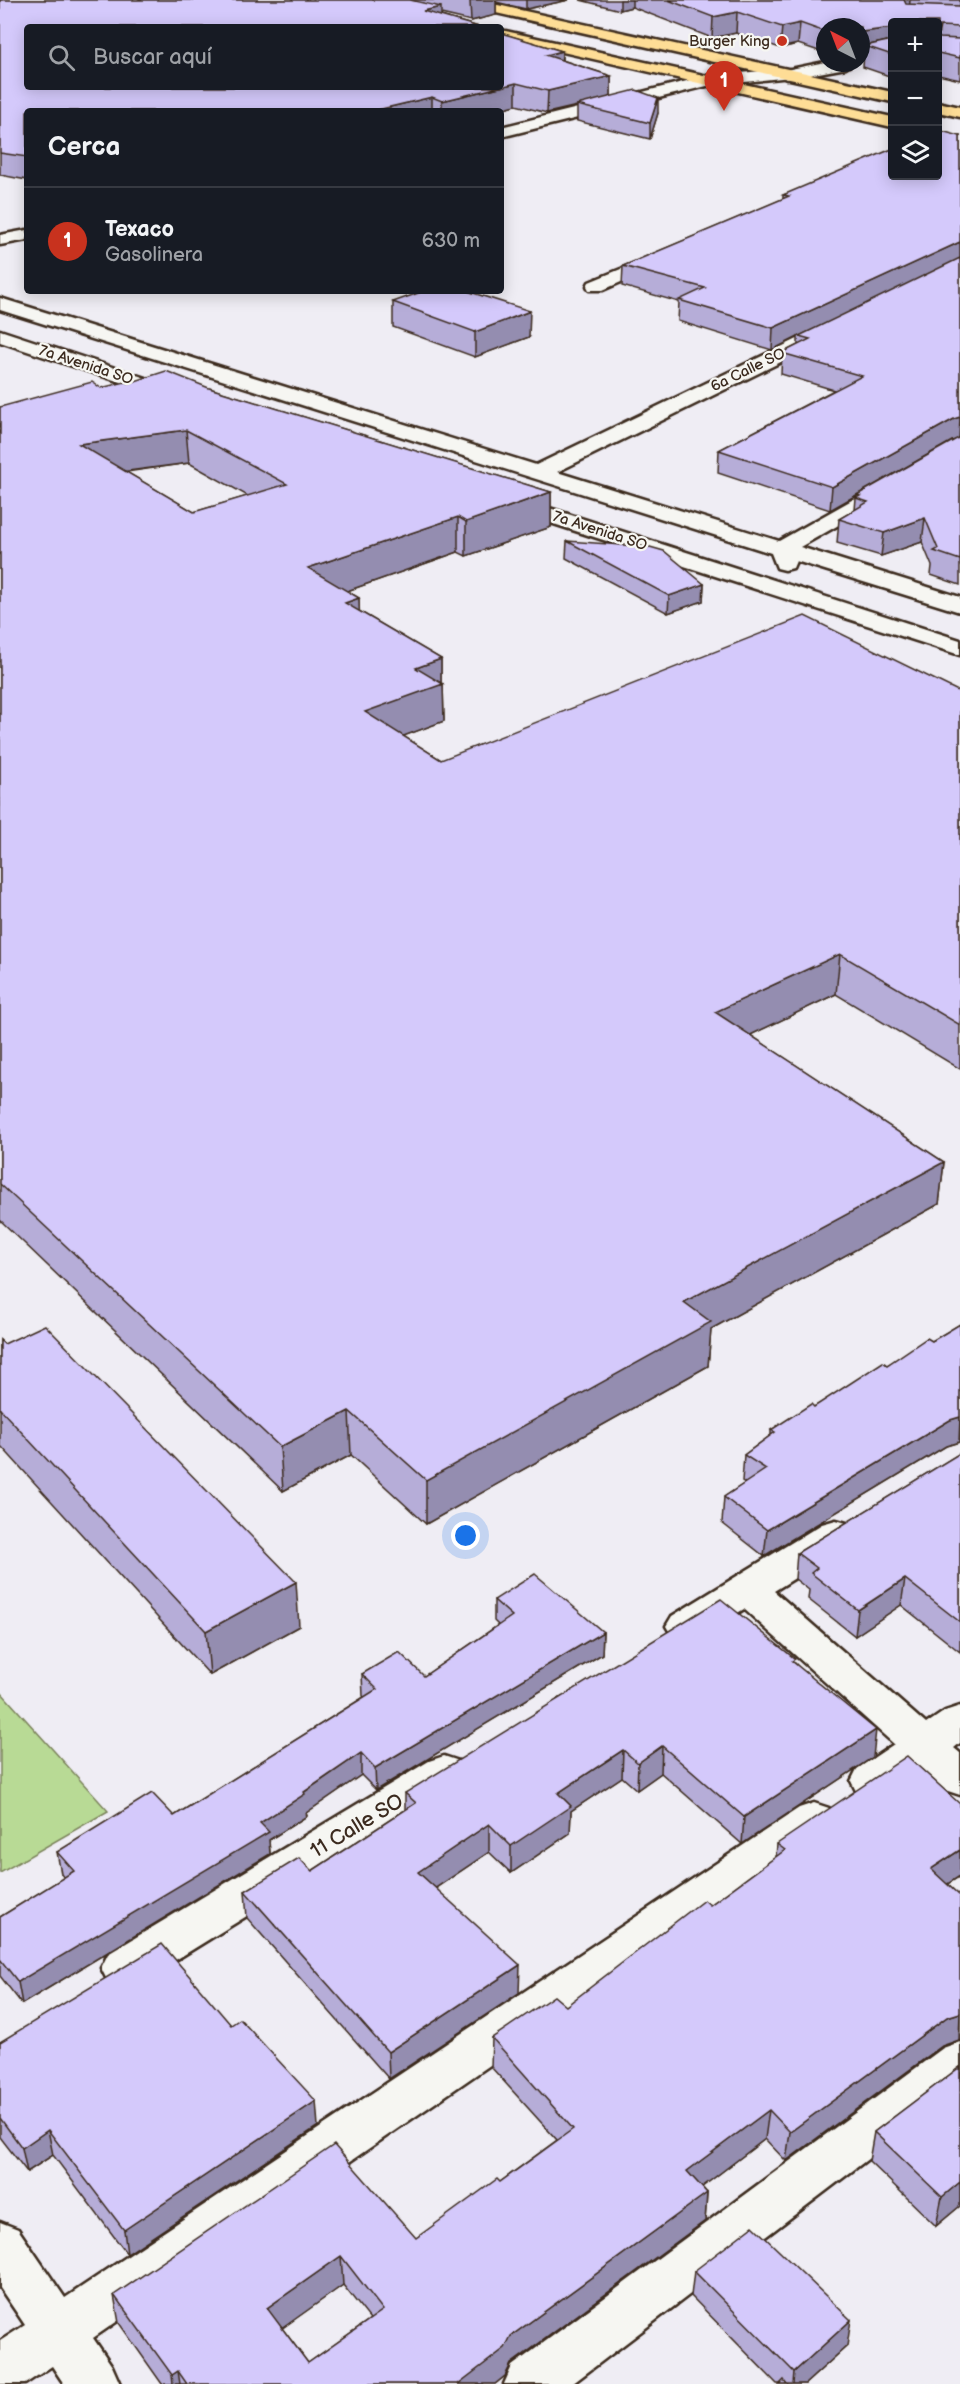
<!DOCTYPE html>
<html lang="es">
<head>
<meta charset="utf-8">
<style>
  body { margin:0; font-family:"Balsamiq Sans",sans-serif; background:#242831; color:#f1f3f6 }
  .controls { position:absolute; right:18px; top:18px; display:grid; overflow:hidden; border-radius:6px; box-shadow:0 3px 15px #0003 }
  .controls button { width:54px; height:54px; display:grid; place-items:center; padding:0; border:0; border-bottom:2px solid #363941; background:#171b24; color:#f1f3f6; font:30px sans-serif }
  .compass { position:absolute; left:816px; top:18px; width:54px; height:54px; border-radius:50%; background:#171b24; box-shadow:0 3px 15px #0003; rotate:318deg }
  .you { position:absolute; left:466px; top:1536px; width:21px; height:21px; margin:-15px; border:4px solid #fff; border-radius:50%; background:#1a73e8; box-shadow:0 0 0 9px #1a73e833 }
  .badge { display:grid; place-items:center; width:39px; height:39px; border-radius:50%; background:#c8321e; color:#fff; font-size:20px; font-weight:700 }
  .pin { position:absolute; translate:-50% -50px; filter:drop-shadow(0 2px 3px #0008) }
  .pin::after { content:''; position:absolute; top:32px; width:21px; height:18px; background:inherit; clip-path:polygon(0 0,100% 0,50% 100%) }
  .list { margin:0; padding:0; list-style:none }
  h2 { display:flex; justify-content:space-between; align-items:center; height:78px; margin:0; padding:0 24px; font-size:26px }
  h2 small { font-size:20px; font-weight:400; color:#9ea1a6 }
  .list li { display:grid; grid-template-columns:39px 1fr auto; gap:18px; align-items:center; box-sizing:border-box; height:108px; padding:0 24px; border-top:2px solid #363941 }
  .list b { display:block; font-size:22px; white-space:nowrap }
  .list p { margin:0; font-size:20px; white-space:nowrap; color:#9ea1a6 }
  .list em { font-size:20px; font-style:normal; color:#9ea1a6 }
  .icon { flex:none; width:33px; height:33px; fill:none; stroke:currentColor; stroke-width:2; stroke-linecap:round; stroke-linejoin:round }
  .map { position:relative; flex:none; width:960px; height:2384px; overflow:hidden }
  .search { position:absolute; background:#171b24; box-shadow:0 3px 15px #0003; left:24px; top:24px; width:480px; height:66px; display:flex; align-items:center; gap:15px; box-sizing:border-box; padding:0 21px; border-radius:6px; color:#9ea1a6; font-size:22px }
  .panel { position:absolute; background:#171b24; box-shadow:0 3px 15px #0003; left:24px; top:108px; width:480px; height:186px; border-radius:6px }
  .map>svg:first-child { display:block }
  .green { fill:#b8da95; stroke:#7a825a; stroke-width:1.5 }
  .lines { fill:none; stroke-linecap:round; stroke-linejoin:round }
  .street-casing { stroke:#3b2a1e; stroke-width:5 }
  .secondary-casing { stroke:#3b2a1e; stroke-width:5 }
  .highway-casing { stroke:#3b2a1e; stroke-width:5 }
  .street { fill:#f6f6f2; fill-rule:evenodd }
  .secondary { fill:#f6f6f2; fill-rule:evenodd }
  .highway { fill:#fedd96; fill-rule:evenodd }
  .wall { fill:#b6add8; stroke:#3b2a1e; stroke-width:1.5; fill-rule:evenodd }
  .shaded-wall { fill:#948db0; stroke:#3b2a1e; stroke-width:1.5 }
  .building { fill:#d4c9fb; stroke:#3b2a1e; stroke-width:1.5; fill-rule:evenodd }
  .poi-dot { fill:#c8321e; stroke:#f6f6f2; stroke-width:2 }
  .labels { text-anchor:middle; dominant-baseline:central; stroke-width:4.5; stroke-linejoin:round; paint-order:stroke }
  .far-poi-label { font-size:15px; fill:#3b2a1e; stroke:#f6f6f2; text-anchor:end }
  .far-street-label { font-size:15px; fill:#3b2a1e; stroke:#f6f6f2 }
  .near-street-label { font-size:21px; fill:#3b2a1e; stroke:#f6f6f2 }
</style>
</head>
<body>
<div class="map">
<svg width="960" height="2384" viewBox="0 0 960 2384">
  <rect width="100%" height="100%" fill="#efedf4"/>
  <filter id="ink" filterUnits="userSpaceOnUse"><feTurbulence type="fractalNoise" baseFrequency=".0167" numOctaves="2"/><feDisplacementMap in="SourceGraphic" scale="12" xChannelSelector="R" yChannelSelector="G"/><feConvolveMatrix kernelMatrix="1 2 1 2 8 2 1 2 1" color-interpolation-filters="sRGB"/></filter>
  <g filter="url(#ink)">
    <polygon class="green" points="0,1691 108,1811 0,1873"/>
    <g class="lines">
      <defs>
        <g id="street">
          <polygon points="825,62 854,63 846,68 786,79 778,74 781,71"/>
          <polygon points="665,251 671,252 674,256 671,260 603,290 589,290 587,286 589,282"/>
          <polygon points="0,298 536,465 816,330 830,330 833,334 830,338 557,472 779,541 953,443 960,441 960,456 800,547 960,597 960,612 796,561 793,568 785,570 777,568 771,553 0,310"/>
          <polygon points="0,330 185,391 188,395 185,399 171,399 0,342"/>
          <polygon points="509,495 960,640 960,655 501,507 498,502 501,497"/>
          <polygon points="836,1520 850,1524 855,1534 850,1544 774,1591 926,1724 945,1711 960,1706 960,1743 954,1748 960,1753 960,1795 945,1790 922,1769 887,1793 872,1798 857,1793 851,1781 857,1769 894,1744 744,1609 700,1636 686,1641 672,1636 666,1626 672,1616 822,1524"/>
          <polygon points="444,1756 459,1761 465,1773 459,1785 140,1982 124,1987 108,1982 101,1968 108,1954 429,1761"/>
          <polygon points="814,1803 829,1808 835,1820 829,1832 93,2338 112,2366 120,2384 64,2384 52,2366 25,2384 0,2384 0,2341 25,2325 0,2288 0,2222 18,2229 65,2298 799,1808"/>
          <polygon points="960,2042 960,2089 572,2384 504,2384 512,2366 943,2048"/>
        </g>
        <g id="secondary">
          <polygon points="786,69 794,74 791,77 707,86 501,137 501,127 707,76"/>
          <polygon points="27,230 27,240 0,245 0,235"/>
        </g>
        <g id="highway">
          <polygon points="449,0 475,0 892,92 892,102 456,4"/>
          <polygon points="501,30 892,117 892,127 501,38"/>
          <polygon points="938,102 960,107 960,117 938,112"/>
        </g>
      </defs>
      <use href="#street" class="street-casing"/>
      <use href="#secondary" class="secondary-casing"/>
      <use href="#highway" class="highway-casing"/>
      <use href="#street" class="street"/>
      <use href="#secondary" class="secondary"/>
      <use href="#highway" class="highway"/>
    </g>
    <g class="wall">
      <polygon points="0,0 569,0 526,9 496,2 496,15 471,21 441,14 441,16 562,51 562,60 611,76 611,97 658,113 650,139 577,121 577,106 547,113 516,105 492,111 27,111 27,180 0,175"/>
      <polygon points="580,0 960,0 960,80 938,75 938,22 892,22 892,77 863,67 864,52 861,53 861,27 825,27 825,53 798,44 780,48 736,33 712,38 632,7 620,10"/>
      <polygon points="960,136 960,585 931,575 932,566 922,542 881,556 837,543 839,519 855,510 856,498 857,497 857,495 956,440 952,441 830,510 718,473 719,450 834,390 781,374 782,353 798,345 798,337 772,350 678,321 679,302 622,286 623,266 783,199 783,195"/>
      <polygon points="393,302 529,337 475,357 393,327"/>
      <path d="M129 383 209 388 551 492V527L466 556 458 552 347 591 359 598V611L441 659V683L443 684 444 721 403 736 441 760 960 692V1069L836 994 750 1035 944 1162 939 1204 711 1329 708 1366 426 1524 351 1455 283 1491 0 1220V407ZM189 463 248 496 194 512 126 472Z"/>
      <polygon points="567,541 704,584 703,601 668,613 566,558"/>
      <polygon points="960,1324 960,1442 946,1446 764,1556 722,1523 724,1497 745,1483 742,1481 744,1455 771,1435 771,1430 814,1407 887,1365 932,1341"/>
      <polygon points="0,1340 299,1626 210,1675 0,1445"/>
      <polygon points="960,1453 960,1652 901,1605 855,1636 808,1599 809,1590 795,1579 797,1553"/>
      <polygon points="494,1600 603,1632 602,1654 376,1790 361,1775 306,1813 307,1816 269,1840 270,1854 22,2004 0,1976 0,1917 64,1878 61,1874 57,1852 174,1816 364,1697 363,1696 362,1674 424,1676 498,1625 494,1621"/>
      <polygon points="795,1663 873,1757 742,1844 661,1773 637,1790 622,1777 571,1811 570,1833 511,1873 489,1852 436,1888 519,1993 389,2079 247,1918 245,1891 312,1871 405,1810 405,1793"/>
      <path d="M960 1804V1876L947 1884 960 1896V2040L942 2046 786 2161 765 2139 702 2187 707 2193 705 2221 511 2364 505 2376 495 2384H162L119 2323 114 2295 416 2238 500 2182 557 2140 491 2067 492 2038 566 2006 710 1905 776 1857 777 1844ZM343 2285 370 2319 308 2363 282 2328Z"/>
      <polygon points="0,2042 318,2126 127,2254 53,2155 27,2172 0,2137"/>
      <polygon points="960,2067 960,2206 936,2226 869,2161 874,2132"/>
      <polygon points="694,2271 847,2346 805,2384 777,2384 691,2296"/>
    </g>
    <g class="shaded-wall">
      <polygon points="473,0 496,0 496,15 471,21 470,1"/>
      <polygon points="526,0 569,0 526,9"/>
      <polygon points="620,0 632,0 632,7 620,10"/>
      <polygon points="902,0 910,0 909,13"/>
      <polygon points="441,7 441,27 423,11"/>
      <polygon points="737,12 736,33 712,38 713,17"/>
      <polygon points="800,23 798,44 780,48 782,27"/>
      <polygon points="892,28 892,40 865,46 864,52 861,53 861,38 862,32"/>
      <polygon points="562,51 561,72 546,55"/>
      <polygon points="611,76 611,98 577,105 577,106 547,113 548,91"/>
      <polygon points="516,83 516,105 492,111 442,111 442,101"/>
      <polygon points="432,97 432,111 373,111"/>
      <polygon points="658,98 658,113 650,139 650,123"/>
      <polygon points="960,242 960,261 799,336 798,337 772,350 773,328"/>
      <polygon points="530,311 529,337 475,357 475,332"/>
      <polygon points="960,417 959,439 952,441 830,510 832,487 954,419"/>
      <polygon points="186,430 189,463 82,477 79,444"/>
      <polygon points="551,492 551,527 466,556 466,522"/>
      <polygon points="458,517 458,552 310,604 308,568"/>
      <polygon points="925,518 922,542 881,556 884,533"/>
      <polygon points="704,584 703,601 668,613 669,596"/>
      <polygon points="359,598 360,634 345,603"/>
      <polygon points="441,659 441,685 443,684 444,721 366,750 365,712 416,668"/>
      <polygon points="840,954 836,994 713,1053 715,1012"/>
      <polygon points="944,1162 939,1204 711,1329 708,1366 426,1524 426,1480 684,1302"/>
      <polygon points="349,1411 351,1455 283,1491 280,1447"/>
      <polygon points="960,1417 959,1442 946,1446 764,1556 767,1530 950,1420"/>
      <polygon points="905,1579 901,1605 855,1636 858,1610"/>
      <polygon points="296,1582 299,1626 210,1675 206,1631"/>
      <polygon points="603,1632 602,1654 376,1790 375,1768"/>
      <polygon points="876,1730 873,1757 742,1844 744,1817"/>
      <polygon points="662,1746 661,1773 637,1790 638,1763"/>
      <polygon points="623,1750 622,1777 571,1811 570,1833 511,1873 511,1846 558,1793"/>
      <polygon points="361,1753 361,1775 306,1813 307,1816 269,1840 270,1854 22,2004 18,1982 260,1823"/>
      <polygon points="489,1824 489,1852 419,1899 418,1872"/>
      <polygon points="960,1850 960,1876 926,1898 931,1869"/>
      <polygon points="520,1965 519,1993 389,2079 388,2052"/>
      <polygon points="960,2013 959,2040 942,2046 786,2161 790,2132 947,2017"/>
      <polygon points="316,2101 318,2126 127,2254 124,2230"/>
      <polygon points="769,2110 765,2139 685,2200 687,2171"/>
      <polygon points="48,2130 53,2155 27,2172 22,2148"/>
      <polygon points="960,2182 960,2206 936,2226 942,2197"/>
      <polygon points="707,2193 705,2221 511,2364 505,2376 495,2384 458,2384 511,2336"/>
      <polygon points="341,2256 343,2285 270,2337 267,2308"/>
      <polygon points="851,2320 847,2346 805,2384 793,2384 794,2372"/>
      <polygon points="178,2371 180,2384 173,2384 172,2375"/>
    </g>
    <g class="building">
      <polygon points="0,0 410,0 441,7 423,11 479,27 27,27 27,87 500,87 442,101 432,97 373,111 27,111 27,157 0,153"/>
      <polygon points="668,0 904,0 906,4 960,6 960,27 940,26 938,36 940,38 960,39 960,58 938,53 938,22 892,22 892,28 862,32 861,38 861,27 825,27 825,32 800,23 782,27 737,12 713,17"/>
      <polygon points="501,33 562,51 546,55 611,76 548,91 516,83 501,87"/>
      <polygon points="892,40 892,55 865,46"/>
      <polygon points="636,90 658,98 650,123 577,105"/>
      <polygon points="938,130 960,136 960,242 773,328 679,300 705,288 623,266 789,196 783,195 892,149 892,176 938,176"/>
      <polygon points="960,258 960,417 954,419 832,487 719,450 862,376 782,353 810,339 799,336"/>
      <polygon points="424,291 467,291 530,311 475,332 393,302"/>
      <path d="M166 371 209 388 551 492 466 522 458 517 308 568 359 598 345 603 441 659 416 668 443 684 365 712 441 760 805 616 960 692V1025L840 954 715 1012 944 1162 684 1302 711 1322 426 1480 349 1411 280 1447 0 1184V407L92 382 101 388 125 382 129 383ZM186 430 287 484 194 512 79 444Z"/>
      <polygon points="960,437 960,560 934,551 938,549 925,518 884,533 839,519 868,502 856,498 860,496 857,495"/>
      <polygon points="567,541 650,547 664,551 704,584 669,596"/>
      <polygon points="960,1324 960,1417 950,1420 767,1530 724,1497 766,1469 744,1455 775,1432 771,1430 811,1404 814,1407 883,1362 887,1365 927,1338 932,1341"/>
      <polygon points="45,1325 296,1582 206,1631 0,1409 0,1340 4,1344"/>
      <polygon points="960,1453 960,1622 905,1579 858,1610 811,1573 817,1568 797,1553"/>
      <polygon points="535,1574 603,1632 375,1768 361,1753 304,1792 305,1794 260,1823 269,1832 18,1982 0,1959 0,1917 74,1871 57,1852 152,1793 174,1816 377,1689 362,1674 399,1652 424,1676 512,1616 494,1600"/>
      <polygon points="721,1599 795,1659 792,1661 876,1730 744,1817 662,1746 638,1763 623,1750 558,1793 571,1806 511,1846 489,1824 418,1872 520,1965 388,2052 245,1891 299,1858 312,1871 416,1803 405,1793"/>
      <path d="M907 1756 960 1804V1850L931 1869 960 1896V2013L947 2017 790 2132 769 2110 687 2171 707 2193 511 2336 505 2348 458 2384H187L178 2371 172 2375 114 2295 334 2145 416 2238 497 2179 500 2182 573 2129 492 2038 554 1996 566 2006 704 1900 710 1905 785 1850 777 1844ZM341 2256 383 2310 308 2363 267 2308Z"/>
      <polygon points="162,1944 231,2025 240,2019 316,2101 124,2230 48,2130 22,2148 0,2118 0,2042"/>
      <polygon points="960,2067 960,2182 942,2197 874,2132"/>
      <polygon points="753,2226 851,2320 794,2372 694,2271"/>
      <polygon points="784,2380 787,2384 780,2384"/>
    </g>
  </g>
  <circle class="poi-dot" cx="782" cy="41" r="6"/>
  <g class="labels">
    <g class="far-poi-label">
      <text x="770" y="41">Burger King</text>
    </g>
    <g class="far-street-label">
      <text transform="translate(86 365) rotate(18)">7a Avenida SO</text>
      <text transform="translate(748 370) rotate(-26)">6a Calle SO</text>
      <text transform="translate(600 531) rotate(18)">7a Avenida SO</text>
    </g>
    <g class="near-street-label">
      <text transform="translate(357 1826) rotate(-31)">11 Calle SO</text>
    </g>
  </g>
</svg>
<div class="controls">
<button>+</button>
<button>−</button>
<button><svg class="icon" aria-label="layers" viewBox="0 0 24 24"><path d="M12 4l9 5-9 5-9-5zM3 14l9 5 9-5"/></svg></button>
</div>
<svg class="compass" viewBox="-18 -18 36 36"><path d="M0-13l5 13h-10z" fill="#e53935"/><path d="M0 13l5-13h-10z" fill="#9ea1a6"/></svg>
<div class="you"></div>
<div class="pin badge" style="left:724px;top:111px">1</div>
<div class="search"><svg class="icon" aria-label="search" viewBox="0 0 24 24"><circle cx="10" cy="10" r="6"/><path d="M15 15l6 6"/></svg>Buscar aquí</div>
<section class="panel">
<h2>Cerca<small></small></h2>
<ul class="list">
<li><span class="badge">1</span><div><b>Texaco</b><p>Gasolinera</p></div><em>630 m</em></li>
</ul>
</section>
</div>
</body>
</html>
